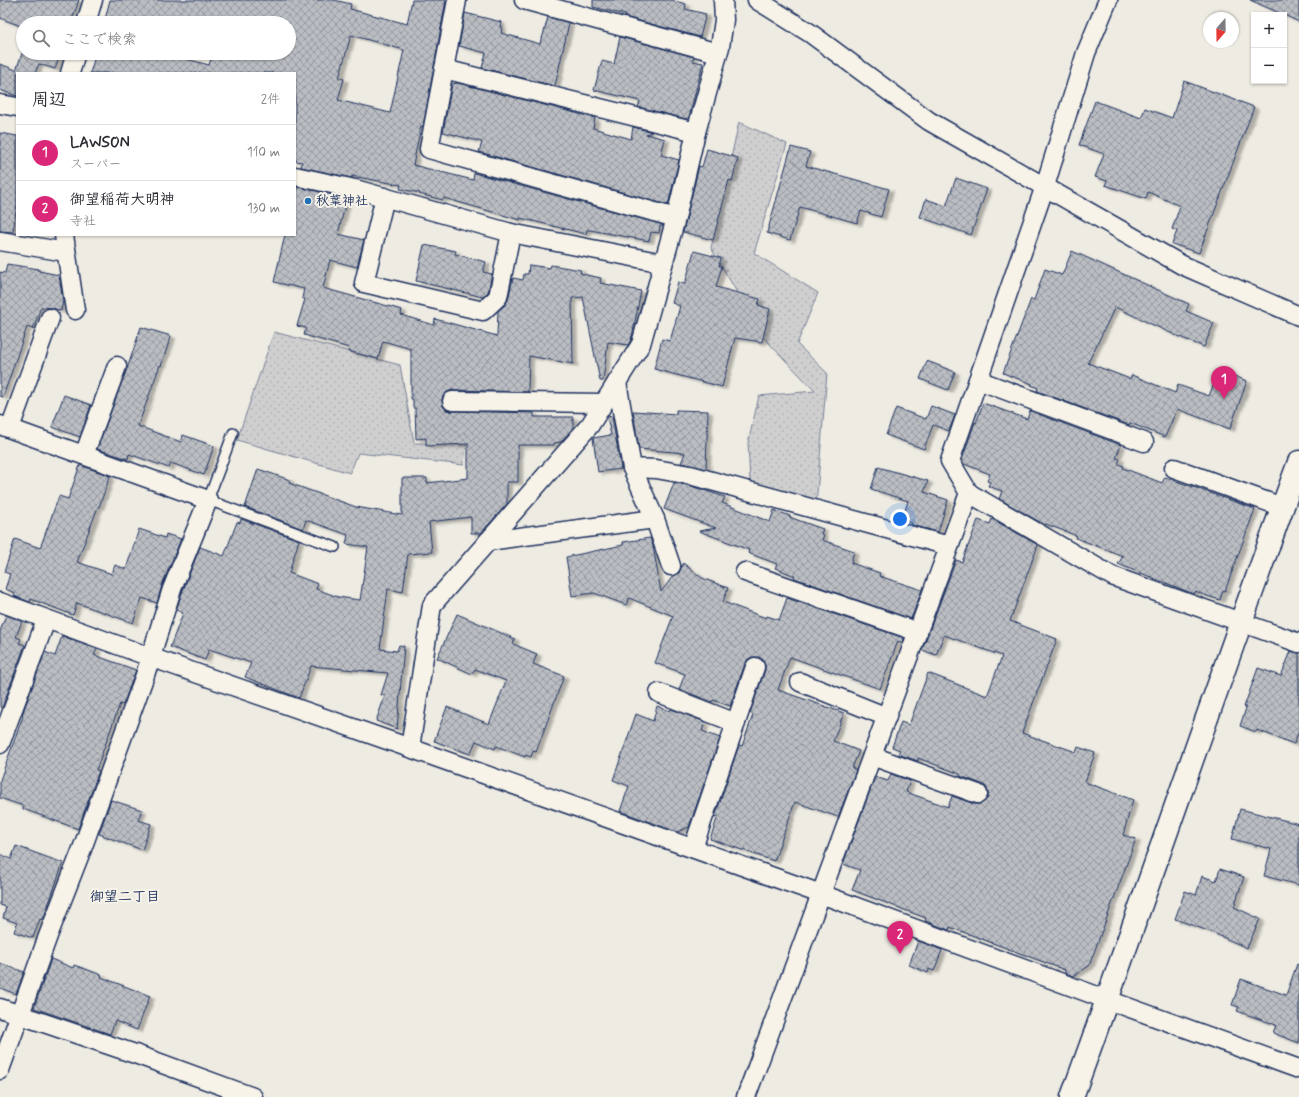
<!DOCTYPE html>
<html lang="ja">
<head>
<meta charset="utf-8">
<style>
  body { margin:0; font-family:Mynerve,"Klee One",sans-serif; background:#f2f2f3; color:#2b2b33 }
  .controls { position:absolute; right:12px; top:12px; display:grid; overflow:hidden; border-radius:0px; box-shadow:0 1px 3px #0004 }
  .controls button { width:36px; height:36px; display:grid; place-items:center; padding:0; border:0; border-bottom:1px solid #e1e1e2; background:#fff; color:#2b2b33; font:20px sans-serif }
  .compass { position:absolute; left:1203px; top:12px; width:36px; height:36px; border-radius:50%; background:#fff; box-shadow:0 1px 3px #0004; rotate:200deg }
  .you { position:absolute; left:900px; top:519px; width:14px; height:14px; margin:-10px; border:3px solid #fff; border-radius:50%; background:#1a73e8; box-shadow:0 0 0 6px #1a73e833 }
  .badge { display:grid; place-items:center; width:26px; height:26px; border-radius:50%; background:#db2777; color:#fff; font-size:13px; font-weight:700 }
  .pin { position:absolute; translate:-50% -33px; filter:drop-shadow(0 1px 2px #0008) }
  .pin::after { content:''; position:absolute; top:21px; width:14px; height:12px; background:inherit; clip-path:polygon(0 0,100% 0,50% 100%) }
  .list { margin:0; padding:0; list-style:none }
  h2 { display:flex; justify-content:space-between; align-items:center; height:52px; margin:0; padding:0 16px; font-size:17px }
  h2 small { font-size:13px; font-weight:400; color:#7c7c81 }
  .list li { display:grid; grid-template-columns:26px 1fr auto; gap:12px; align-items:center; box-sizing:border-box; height:56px; padding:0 16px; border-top:1px solid #e1e1e2 }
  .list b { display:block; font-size:15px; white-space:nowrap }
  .list p { margin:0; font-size:13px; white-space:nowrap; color:#7c7c81 }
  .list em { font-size:13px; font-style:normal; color:#7c7c81 }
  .icon { flex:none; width:22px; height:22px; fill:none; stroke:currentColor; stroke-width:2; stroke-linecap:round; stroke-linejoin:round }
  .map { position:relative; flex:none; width:1299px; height:1097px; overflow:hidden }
  .search { position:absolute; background:#fff; box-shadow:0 1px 3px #0004; left:16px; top:16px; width:280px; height:44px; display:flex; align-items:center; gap:10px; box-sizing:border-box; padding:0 14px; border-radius:22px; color:#7c7c81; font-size:15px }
  .panel { position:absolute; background:#fff; box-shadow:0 1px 3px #0004; left:16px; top:72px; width:280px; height:164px; border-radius:0px }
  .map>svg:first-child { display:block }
  .grass { fill:url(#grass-dots); stroke:#757f96 }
  .building { fill:url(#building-cross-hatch); stroke:#1b2f5e; fill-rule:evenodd; filter:url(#shadow) }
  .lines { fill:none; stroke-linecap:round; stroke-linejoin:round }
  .service-casing { stroke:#1b2f5e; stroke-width:12 }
  .minor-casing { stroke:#1b2f5e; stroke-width:21 }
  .tertiary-casing { stroke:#1b2f5e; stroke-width:25 }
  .service { stroke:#f7f3e8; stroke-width:9 }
  .minor { stroke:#f7f3e8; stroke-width:18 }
  .tertiary { stroke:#f7f3e8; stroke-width:22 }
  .poi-dot { fill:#1f6fb2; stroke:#f7f3e8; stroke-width:1.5 }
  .labels { text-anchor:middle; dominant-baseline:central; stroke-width:4; stroke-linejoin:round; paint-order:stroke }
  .poi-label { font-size:13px; font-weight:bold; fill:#1b2f5e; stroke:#f7f3e8; text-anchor:start }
  .neighbourhood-label { font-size:14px; font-weight:bold; fill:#1b2f5e; stroke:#f7f3e8 }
</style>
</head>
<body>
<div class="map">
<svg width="1299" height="1097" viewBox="0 0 1299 1097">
  <defs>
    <pattern id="grass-dots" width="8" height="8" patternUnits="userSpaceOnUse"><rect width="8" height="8" fill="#cfcfcf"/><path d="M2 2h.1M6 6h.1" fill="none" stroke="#b1b2b4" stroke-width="1.8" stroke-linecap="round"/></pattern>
    <pattern id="building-cross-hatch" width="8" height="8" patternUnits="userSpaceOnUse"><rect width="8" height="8" fill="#babdc2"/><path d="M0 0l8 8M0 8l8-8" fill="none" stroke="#969aa1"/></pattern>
    <filter id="shadow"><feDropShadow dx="4.5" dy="2.5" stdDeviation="1" flood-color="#0004"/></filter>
  </defs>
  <rect width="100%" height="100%" fill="#eeebe2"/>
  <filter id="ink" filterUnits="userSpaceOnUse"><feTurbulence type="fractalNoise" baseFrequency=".025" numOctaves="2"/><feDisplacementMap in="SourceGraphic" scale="8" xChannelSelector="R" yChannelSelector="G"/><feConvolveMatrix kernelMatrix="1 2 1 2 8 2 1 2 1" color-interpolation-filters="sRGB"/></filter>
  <g filter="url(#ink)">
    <g class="grass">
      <polygon points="739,122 787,144 754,253 818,293 797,344 827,373 816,506 750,482 748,443 759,396 815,391 763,337 711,248"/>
      <polygon points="274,332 400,365 414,443 466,444 464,465 358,453 350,473 237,440"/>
    </g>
    <g class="building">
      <polygon points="0,0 79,0 71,23 23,23 23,27 0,18"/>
      <path d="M110 0H334L351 4 350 9 407 24 412 0H446L423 127 421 126 413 165 473 180 474 173 663 225V226H660L659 233 651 232 649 241 590 230H587L586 234 520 218V220L444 198 443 200 419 194 420 193 400 189 401 185 352 176V178L301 167 302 162 295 161V73H90L96 53H164L209 65 213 53H289V23H104ZM351 35 404 50 390 113 338 100 344 79 339 78Z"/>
      <polygon points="593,0 671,0 686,4 685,9 706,14 700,37 625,17 626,15 593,7"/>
      <polygon points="1250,0 1299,0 1299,22 1284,15"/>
      <polygon points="465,13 501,22 500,27 502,27 501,33 540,44 541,39 542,39 548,17 569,23 555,86 482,68 486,53 459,46"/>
      <polygon points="620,37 694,57 693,61 703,63 689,117 686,119 638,107 640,101 594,90 602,61 614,64"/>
      <polygon points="23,51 23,53 61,53 55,69 39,64 35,73 17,73 17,96 0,90 0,64 16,70"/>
      <polygon points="1184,81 1254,107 1199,253 1172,244 1177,231 1172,229 1180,206 1148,192 1146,199 1105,185 1107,181 1095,177 1104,154 1079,145 1095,101 1141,118 1145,108 1172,118"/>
      <polygon points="458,83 595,118 593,128 631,139 633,127 652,132 646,134 665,139 661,155 679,160 668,205 479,152 482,142 443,132 452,84"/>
      <polygon points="0,133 17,136 17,204 13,232 0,231"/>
      <polygon points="791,147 810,152 806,166 889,189 881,217 861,211 857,223 800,207 790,240 767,233"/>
      <polygon points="707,149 738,158 732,181 729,180 713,240 683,232 699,166 702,167"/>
      <polygon points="956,178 987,189 971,235 920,217 926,199 946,206"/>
      <polygon points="298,187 347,198 338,234 364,240 357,267 330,260 323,288 402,310 401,315 434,325 435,319 497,336 498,311 505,305 508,300 513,278 523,280 524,274 528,274 529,265 550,268 551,265 581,270 580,273 582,273 582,274 601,278 600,283 641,291 633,332 631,340 628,345 608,342 603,381 600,381 583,297 572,298 573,364 529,356 528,392 452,390 447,392 443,396 442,400 443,406 446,410 451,411 534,413 534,417 573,417 573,428 561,442 554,443 554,445 518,445 518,482 507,482 507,504 481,533 471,533 471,517 429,522 432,552 408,554 403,592 388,589 380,649 397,651 399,645 404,646 397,729 376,721 385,696 381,695 388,673 311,666 299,698 245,677 251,663 209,649 205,660 170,647 183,613 176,610 182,593 200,547 224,556 237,522 240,523 241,519 299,540 289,573 318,584 316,589 338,597 360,600 368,547 346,544 348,535 306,520 303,529 245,507 258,469 290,480 289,483 356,507 402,515 402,478 427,478 427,483 468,478 468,444 426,446 426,438 416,439 415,408 413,408 413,399 411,399 411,349 383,341 378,359 348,351 349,348 304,335 306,328 297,326 305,299 302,298 304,289 274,282 285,235 295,235 295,202"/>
      <polygon points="424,245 456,251 455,254 486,262 483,272 492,274 488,292 483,297 416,281"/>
      <polygon points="694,251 721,258 719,266 722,266 716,287 760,299 758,305 770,309 762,342 735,338 722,387 654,369 662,339 670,341 680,306 672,303 678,282 685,284"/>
      <polygon points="1072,251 1189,304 1186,311 1214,323 1204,347 1177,336 1115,307 1088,363 1130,379 1132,375 1175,393 1178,385 1209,396 1219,370 1247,381 1230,429 1177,409 1165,437 1130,423 1129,425 1037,391 1038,388 1031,385 1032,384 1003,373 1031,299 1034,300 1045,269 1062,275"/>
      <polygon points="7,264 39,269 39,271 59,275 63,301 61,311 53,308 41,307 33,329 27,327 3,397 0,396 0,272 5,273"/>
      <polygon points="141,327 171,336 161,366 160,365 138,426 181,442 183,435 214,446 204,475 171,463 169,468 129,454 128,459 97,449 129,363"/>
      <polygon points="927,361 955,372 948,390 920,379"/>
      <polygon points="64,395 91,405 80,437 52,427"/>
      <polygon points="983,403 1027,419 1030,411 1121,445 1116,458 1120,459 1118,464 1124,466 1123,468 1162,483 1165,477 1255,509 1225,591 1223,590 1220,600 1195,592 1194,594 1118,564 1123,556 1076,538 1077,536 1046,524 1045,525 999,499 1002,491 988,486 990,482 987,481 990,474 964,464 962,460 975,422 976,423"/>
      <polygon points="931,406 955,415 949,431 933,425 924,449 886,435 896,408 926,419"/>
      <polygon points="676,410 708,411 706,469 681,463 685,453 639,449 633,411 676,414"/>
      <polygon points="612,416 621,469 598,472 593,438 611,435 607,417"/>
      <polygon points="80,465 110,476 99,507 98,507 77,562 112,574 115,565 126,569 139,529 165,538 166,534 181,539 162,585 157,603 142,598 133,623 77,603 73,615 31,599 30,602 14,596 15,593 5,589 10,574 4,572 15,539 40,548 59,496 68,499"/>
      <polygon points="878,467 928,481 924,492 948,500 938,532 912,525 912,523 902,520 908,501 871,489"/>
      <polygon points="674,483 688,485 725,497 722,503 770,522 774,510 790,516 789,517 823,529 821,534 824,535 822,540 854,551 851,563 880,573 879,576 922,590 911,619 794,578 795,576 775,568 777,564 748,553 749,550 699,531 716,528 664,509"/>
      <polygon points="992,519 1038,545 1010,621 1057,639 1022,733 1076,752 1078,747 1095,753 1085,782 1133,800 1123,835 1136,839 1089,966 1073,976 1065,973 1065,970 950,927 949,930 925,921 926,918 852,890 860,870 843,864 875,777 888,781 891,774 910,781 906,792 948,807 952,796 974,804 979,804 984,802 988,798 988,792 986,787 982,784 960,776 960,774 918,758 918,761 898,754 900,750 892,747 901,722 909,725 928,673 987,696 1002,656 944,635 936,655 922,650 956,560 962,562 978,520 990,524"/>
      <polygon points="650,538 653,546 661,592 673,576 679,573 683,563 702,578 728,588 723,602 766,618 767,616 779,620 787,598 904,638 903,643 898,641 880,689 790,657 778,690 844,713 833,741 859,751 852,768 856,770 838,817 795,802 774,861 710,839 718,816 715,817 739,745 742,746 753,715 750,713 765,670 765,665 763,660 759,657 753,657 748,659 745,664 730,706 713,700 712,702 679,689 685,674 655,663 673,616 629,598 626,605 594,593 572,596 566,557 623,545 623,542"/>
      <polygon points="457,614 515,639 513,644 537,654 533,664 564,676 536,752 533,751 531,757 526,755 525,757 496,746 495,749 476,741 470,754 434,741 447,707 489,724 506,681 475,669 472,674 437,658"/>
      <polygon points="6,615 22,621 16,637 21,639 19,643 25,645 2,708 0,707 0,631"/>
      <polygon points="62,636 97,649 94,655 136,670 123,705 120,704 96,770 99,771 78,829 23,809 23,806 0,798 0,780 23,716 22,715 45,652 55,656"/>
      <polygon points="1291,651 1299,653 1299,730 1294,744 1257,730 1256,732 1240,726 1246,708 1244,707 1258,668 1281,676"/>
      <polygon points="657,706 670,711 671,709 705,722 702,731 720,738 689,827 677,832 620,811 629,786 613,780 636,714 653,721"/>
      <polygon points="111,800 142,810 138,820 151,824 142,850 99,834"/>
      <polygon points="1240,809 1299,824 1299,885 1264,876 1271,849 1232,839"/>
      <polygon points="16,846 63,863 43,920 40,919 33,938 14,932 17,923 3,918 6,907 0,905 0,854 11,859"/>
      <polygon points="1220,869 1244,877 1234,907 1260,919 1247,948 1211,932 1175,919 1185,891 1196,895 1202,876 1216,881"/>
      <polygon points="918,941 942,950 934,971 929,969 928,973 909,965"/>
      <polygon points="51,959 73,968 74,965 102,975 101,977 150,996 137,1030 115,1021 110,1034 34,1008"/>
      <polygon points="0,963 24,972 16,994 0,988"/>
      <polygon points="1297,964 1299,965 1299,1043 1273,1033 1276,1025 1237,1011 1239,1007 1232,1005 1241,979 1286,995"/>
    </g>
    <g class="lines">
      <defs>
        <polyline id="service" points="233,433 208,500 335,547"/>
        <g id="minor">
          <polyline points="457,0 429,149 676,218"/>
          <polyline points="524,0 718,53"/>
          <polyline points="757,0 810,33 929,121 1182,265 1299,316"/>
          <polyline points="86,23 93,0"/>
          <polyline points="444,69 696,132"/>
          <polyline points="70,73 76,53"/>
          <polyline points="0,104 17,107"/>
          <polyline points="295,176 355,189 511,233 663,263"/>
          <polyline points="385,197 364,283 483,311 498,297 511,233"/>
          <polyline points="64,235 75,310"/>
          <polyline points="0,241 66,252"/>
          <polyline points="978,380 1144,442"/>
          <polyline points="617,382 632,468 656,469 690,475 949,546"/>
          <polyline points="452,401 604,403"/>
          <polyline points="0,425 208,500 172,589 145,675 82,849 48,936 0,1070"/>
          <polyline points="10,428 50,318"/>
          <polyline points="84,455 117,366"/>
          <polyline points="632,468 655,519 671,566"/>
          <polyline points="1174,468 1282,507"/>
          <polyline points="969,493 1112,576 1299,643"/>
          <polyline points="488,541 655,519"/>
          <polyline points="745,572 918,632"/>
          <polyline points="0,602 150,657 410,748 821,894 1108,1000 1299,1069"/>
          <polyline points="800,682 887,717"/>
          <polyline points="659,693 736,723"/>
          <polyline points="0,744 46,620"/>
          <polyline points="410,748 432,605 590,425 641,344 676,218 696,132 720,47 724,20 723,0"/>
          <polyline points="872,756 978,794"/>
          <polyline points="693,848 755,667"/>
          <polyline points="0,1008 138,1055 253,1097"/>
          <polyline points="746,1097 969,493 950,461 1045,186 1086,53 1108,0"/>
        </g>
        <path id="tertiary" d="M1072 1097C1149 886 1221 673 1299 462"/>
      </defs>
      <use href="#service" class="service-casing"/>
      <use href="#minor" class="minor-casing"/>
      <use href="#tertiary" class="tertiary-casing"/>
      <use href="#service" class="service"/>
      <use href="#minor" class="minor"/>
      <use href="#tertiary" class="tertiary"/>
    </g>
  </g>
  <circle class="poi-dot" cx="308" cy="201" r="4"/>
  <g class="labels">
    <g class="poi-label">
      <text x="316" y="201">秋葉神社</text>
    </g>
    <g class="neighbourhood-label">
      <text x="125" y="897">御望二丁目</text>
    </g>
  </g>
</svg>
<div class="controls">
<button>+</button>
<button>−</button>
</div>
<svg class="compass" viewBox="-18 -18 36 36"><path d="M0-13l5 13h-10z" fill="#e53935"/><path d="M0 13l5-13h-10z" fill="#7c7c81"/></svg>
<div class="you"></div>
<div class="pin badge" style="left:1224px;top:399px">1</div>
<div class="pin badge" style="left:900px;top:954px">2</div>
<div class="search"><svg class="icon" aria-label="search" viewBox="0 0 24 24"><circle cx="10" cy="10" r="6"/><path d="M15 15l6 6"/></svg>ここで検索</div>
<section class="panel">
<h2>周辺<small>2件</small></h2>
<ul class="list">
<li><span class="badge">1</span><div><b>LAWSON</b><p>スーパー</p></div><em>110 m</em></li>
<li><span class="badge">2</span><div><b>御望稲荷大明神</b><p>寺社</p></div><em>130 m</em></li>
</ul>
</section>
</div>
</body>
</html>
